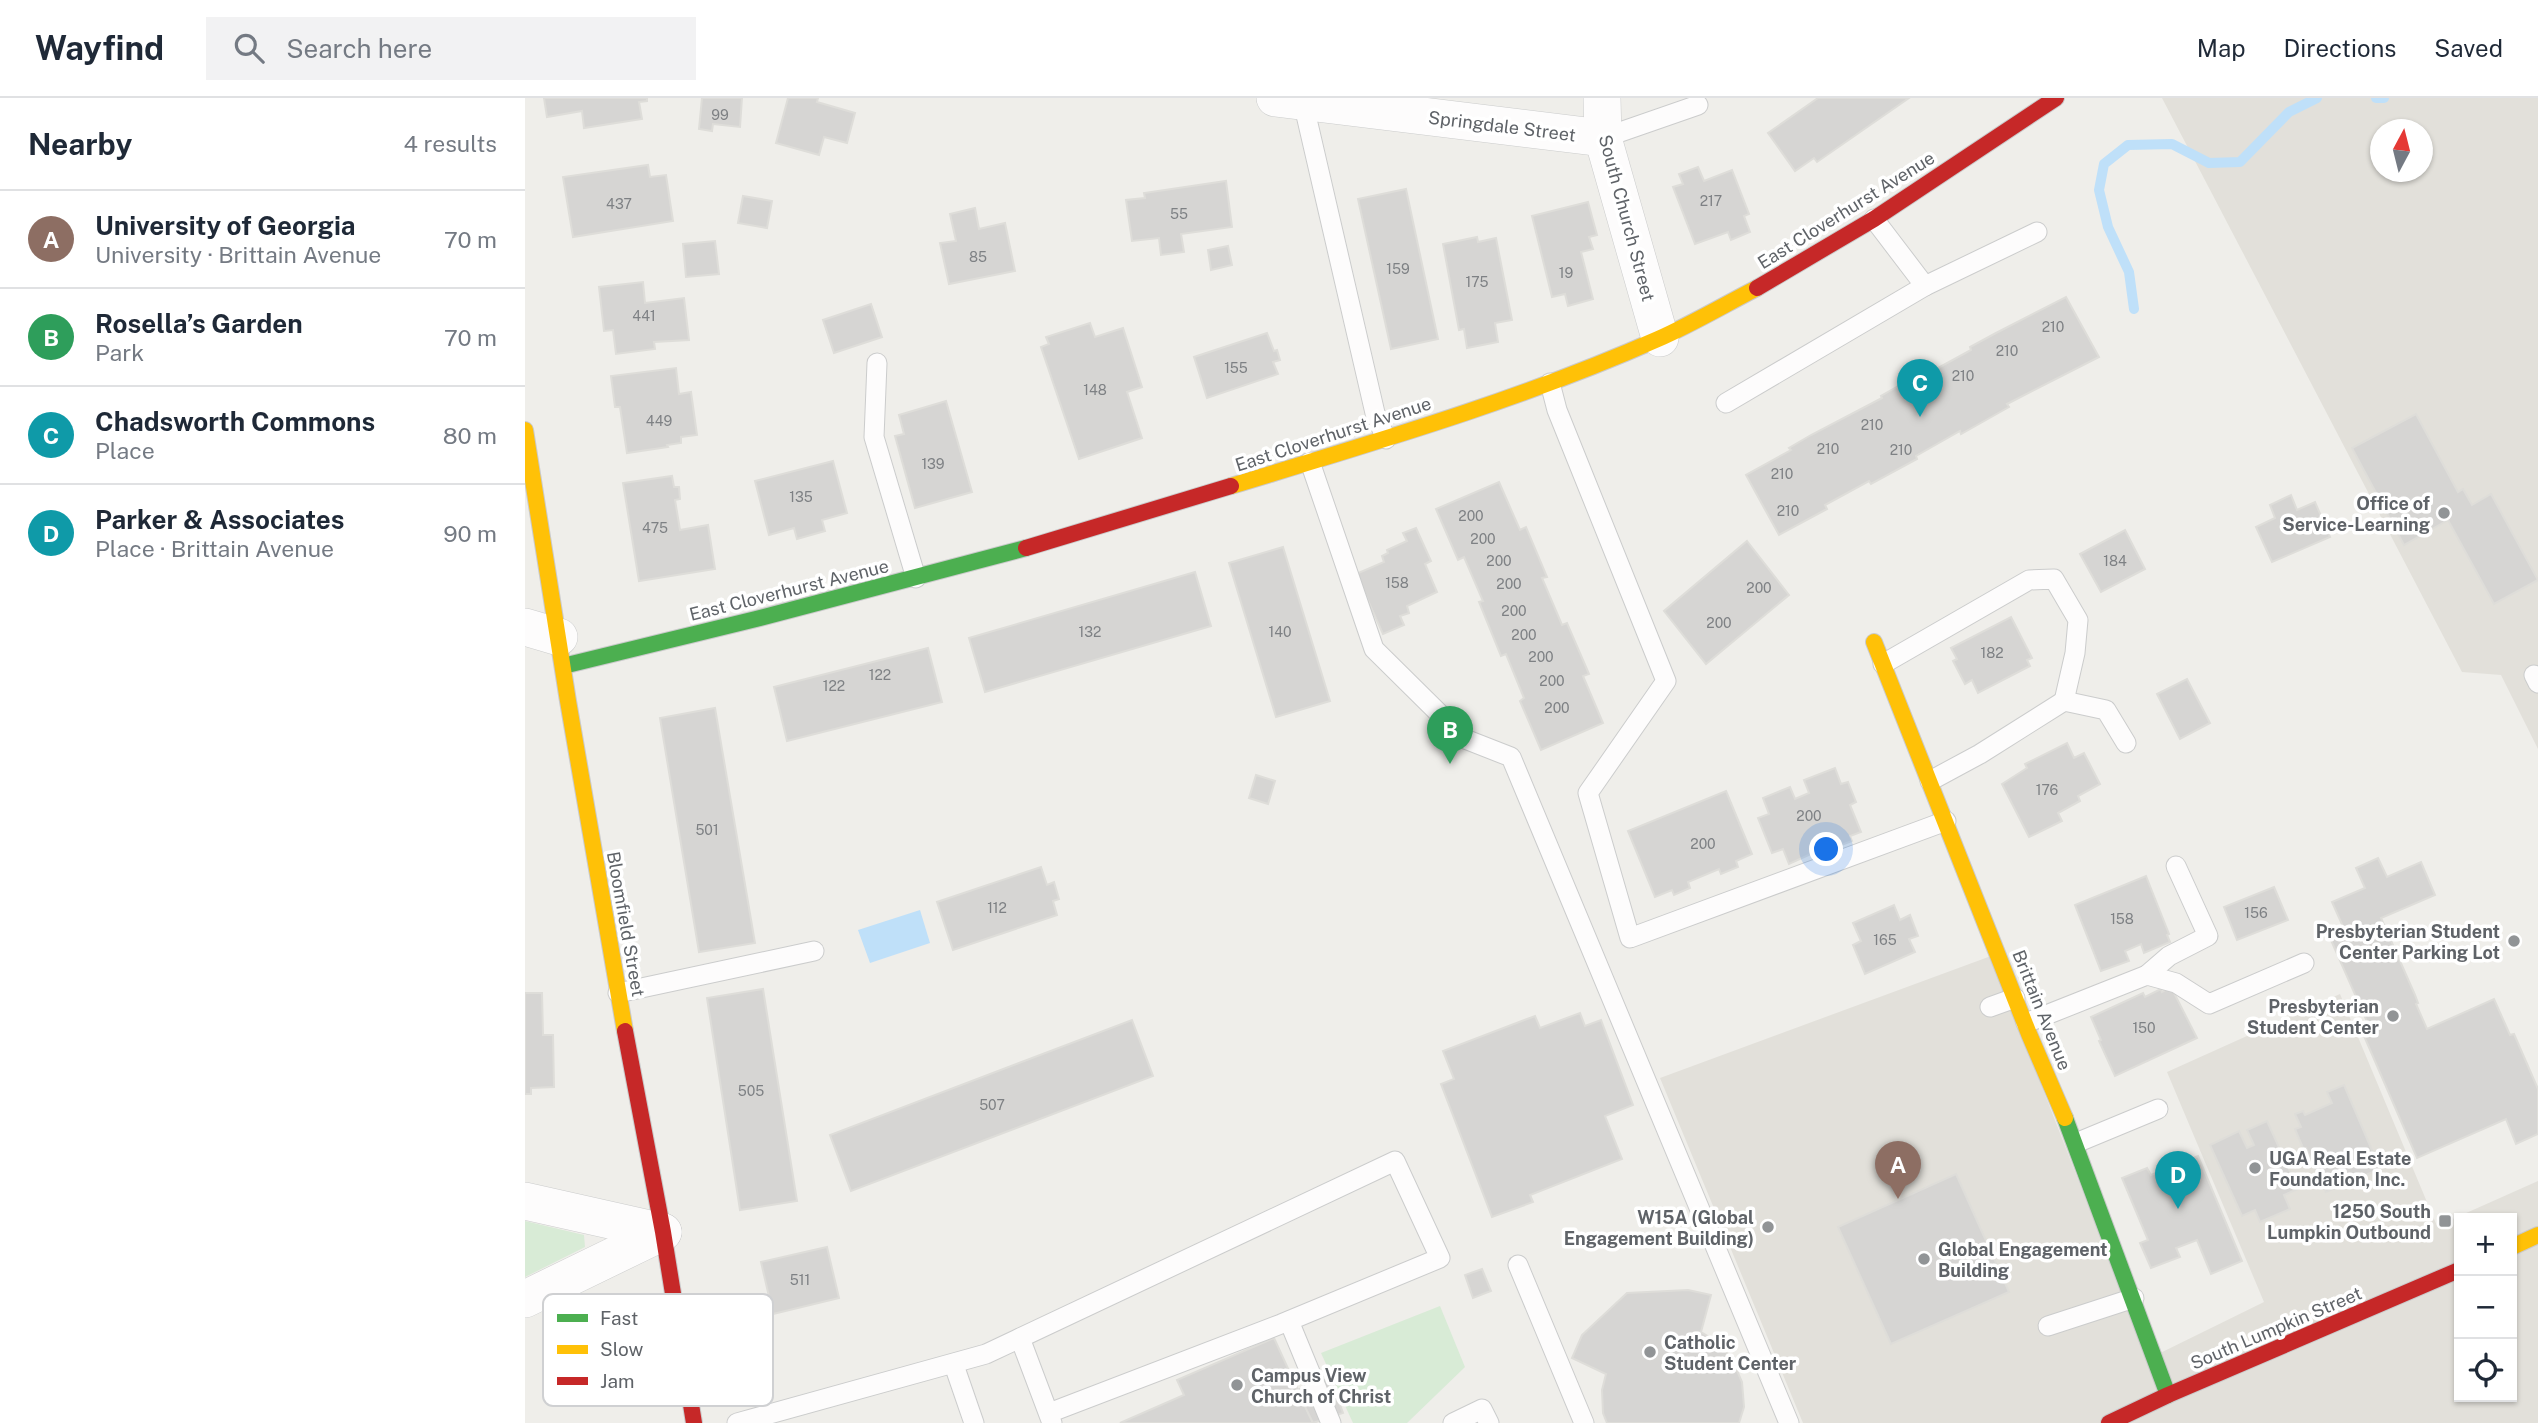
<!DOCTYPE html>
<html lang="en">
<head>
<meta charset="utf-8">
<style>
  body { margin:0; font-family:"Public Sans",sans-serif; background:#f2f2f3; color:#1f2937 }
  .controls { position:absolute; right:21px; bottom:21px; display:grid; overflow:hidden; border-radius:0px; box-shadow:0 2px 5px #0004 }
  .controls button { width:63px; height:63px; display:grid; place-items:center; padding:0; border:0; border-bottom:2px solid #e0e1e3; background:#fff; color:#1f2937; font:35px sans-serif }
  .compass { position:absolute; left:1845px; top:21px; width:63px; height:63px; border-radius:50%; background:#fff; box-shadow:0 2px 5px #0004; rotate:7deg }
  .you { position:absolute; left:1302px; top:752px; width:24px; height:24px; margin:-18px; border:5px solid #fff; border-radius:50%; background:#1a73e8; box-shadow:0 0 0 10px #1a73e833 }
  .badge { display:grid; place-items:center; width:46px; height:46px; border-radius:50%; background:#919496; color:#fff; font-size:23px; font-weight:700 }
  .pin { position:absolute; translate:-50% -58px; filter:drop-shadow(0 2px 4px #0008) }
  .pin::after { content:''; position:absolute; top:37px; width:24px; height:21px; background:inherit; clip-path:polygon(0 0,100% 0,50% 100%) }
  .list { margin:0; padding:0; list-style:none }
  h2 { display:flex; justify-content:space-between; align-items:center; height:91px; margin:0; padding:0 28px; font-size:30px }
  h2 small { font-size:23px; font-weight:400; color:#747a83 }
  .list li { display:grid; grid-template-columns:46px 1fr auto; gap:21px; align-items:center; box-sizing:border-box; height:98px; padding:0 28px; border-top:2px solid #e0e1e3 }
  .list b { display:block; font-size:26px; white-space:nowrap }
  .list p { margin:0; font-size:23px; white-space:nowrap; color:#747a83 }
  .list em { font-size:23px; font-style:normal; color:#747a83 }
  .icon { flex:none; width:38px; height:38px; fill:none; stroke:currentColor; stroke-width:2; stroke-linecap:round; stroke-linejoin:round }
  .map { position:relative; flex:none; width:2013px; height:1325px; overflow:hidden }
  header { display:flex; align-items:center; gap:42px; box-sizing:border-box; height:98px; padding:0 35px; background:#fff; border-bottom:2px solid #e0e1e3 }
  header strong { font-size:33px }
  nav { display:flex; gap:38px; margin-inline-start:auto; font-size:24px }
  .search { width:490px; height:63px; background:#f2f2f3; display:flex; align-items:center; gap:18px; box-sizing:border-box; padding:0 24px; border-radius:0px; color:#747a83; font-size:26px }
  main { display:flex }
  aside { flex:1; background:#fff }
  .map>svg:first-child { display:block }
  .education { fill:#e2e0da; fill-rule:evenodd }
  .green { fill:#d8ebd6 }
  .water { fill:#bfe0f9 }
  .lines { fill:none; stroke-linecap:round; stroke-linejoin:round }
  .stream { stroke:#bfe0f9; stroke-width:10 }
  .building { fill:#d6d5d3; stroke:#deddd9; stroke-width:2 }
  .lane-casing { stroke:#cbcccc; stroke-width:21 }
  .street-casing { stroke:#cbcccc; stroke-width:38 }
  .fast-casing { stroke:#cacacb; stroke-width:18 }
  .slow-casing { stroke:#cacacb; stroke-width:18 }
  .jam-casing { stroke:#cacacb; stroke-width:18 }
  .lane { stroke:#fdfcfc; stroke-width:19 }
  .street { stroke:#fdfcfc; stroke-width:37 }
  .fast { stroke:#4caf50; stroke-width:16 }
  .slow { stroke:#ffc107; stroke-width:16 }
  .jam { stroke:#c62828; stroke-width:16 }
  .poi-dot { fill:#919496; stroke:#fff; stroke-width:2.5 }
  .labels { text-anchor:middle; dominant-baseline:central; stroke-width:7; stroke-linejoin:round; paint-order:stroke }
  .number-label { font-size:14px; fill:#7e8184 }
  .street-label { font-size:18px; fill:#5f6368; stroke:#fff }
  .poi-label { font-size:18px; font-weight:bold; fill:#5f6368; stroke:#fff; text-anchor:end }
  .key { fill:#fff; stroke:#cfd0d2; stroke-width:2 }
  .key-label { font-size:19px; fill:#5f6368 }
</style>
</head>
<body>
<header>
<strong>Wayfind</strong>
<div class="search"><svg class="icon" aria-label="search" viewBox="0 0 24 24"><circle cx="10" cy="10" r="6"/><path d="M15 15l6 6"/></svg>Search here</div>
<nav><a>Map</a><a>Directions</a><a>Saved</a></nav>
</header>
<main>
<aside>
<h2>Nearby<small>4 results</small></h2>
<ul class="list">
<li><span class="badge" style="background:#8d6e63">A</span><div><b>University of Georgia</b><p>University · Brittain Avenue</p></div><em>70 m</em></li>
<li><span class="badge" style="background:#2e9e5b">B</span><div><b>Rosella’s Garden</b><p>Park</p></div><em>70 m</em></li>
<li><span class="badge" style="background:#0f9aa8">C</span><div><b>Chadsworth Commons</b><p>Place</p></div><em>80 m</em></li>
<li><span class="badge" style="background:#0f9aa8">D</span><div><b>Parker &amp; Associates</b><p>Place · Brittain Avenue</p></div><em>90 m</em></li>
</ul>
</aside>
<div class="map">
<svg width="2013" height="1325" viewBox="0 0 2013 1325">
  <rect width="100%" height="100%" fill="#efeeea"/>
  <g class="education">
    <path d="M1637 0H2013V651L1976 577 1937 574ZM1856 32H1898V74H1856Z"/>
    <path d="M1466 858 1623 1261 1739 1204 1642 974 1815 896 1912 1128 2013 1083V1325H1278L1135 980ZM1934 1120H1987V1299H1934Z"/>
  </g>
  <g class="green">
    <polygon points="0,1123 59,1137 60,1149 0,1179"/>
    <polygon points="915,1208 940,1269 882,1325 828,1325 796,1255"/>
  </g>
  <polygon class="water" points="395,812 405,845 345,865 333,832"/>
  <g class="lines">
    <g class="stream">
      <polyline points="1851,0 1859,0"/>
      <polyline points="1609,211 1604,174 1583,129 1574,92 1579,66 1603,47 1647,46 1684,65 1715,64 1764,14 1792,0"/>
    </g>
  </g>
  <g class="building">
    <polygon points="19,0 122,0 122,3 114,4 117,21 59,30 57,13 22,19"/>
    <polygon points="177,0 217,0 215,29 188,26 187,33 174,31"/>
    <polygon points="263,0 293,0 292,4 330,15 322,45 299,39 294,57 251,45"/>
    <polygon points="1293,0 1384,0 1292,64 1289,60 1270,73 1243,35"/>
    <polygon points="123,67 125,79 141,77 148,123 48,139 38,79"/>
    <polygon points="1173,69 1179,83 1207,72 1224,116 1219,118 1225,134 1206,142 1203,134 1170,146 1148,89 1158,86 1154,76"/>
    <polygon points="701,83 707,129 656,136 659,154 636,157 634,140 607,143 601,102 620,100 619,95"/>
    <polygon points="881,91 913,241 866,251 833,101"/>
    <polygon points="218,98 247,103 242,130 213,125"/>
    <polygon points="1063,104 1072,137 1064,139 1068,151 1056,154 1068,201 1043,208 1040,196 1027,199 1007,118"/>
    <polygon points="450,110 454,131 480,125 490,173 424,186 415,145 431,143 425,116"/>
    <polygon points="952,139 953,144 971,140 987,222 970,225 973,244 942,250 939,231 934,232 918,146"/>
    <polygon points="190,143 194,176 161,179 158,146"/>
    <polygon points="703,148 707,167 686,172 683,152"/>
    <polygon points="118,184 120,205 159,200 164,242 129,244 130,251 91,256 88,232 79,233 74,189"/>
    <polygon points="1541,199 1574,259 1482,306 1484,309 1436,336 1435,333 1391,358 1392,361 1346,386 1344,383 1300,407 1302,411 1254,437 1221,377 1266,352 1264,350 1286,337 1357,300 1356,298 1375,287 1403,272 1404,275 1446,252 1445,249 1471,235"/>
    <polygon points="346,206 357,239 309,255 298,222"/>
    <polygon points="565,225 570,239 598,230 617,289 602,294 617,340 554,361 516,249 524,246 521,239"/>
    <polygon points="742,235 749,253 752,252 755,262 748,264 753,276 682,300 669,259"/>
    <polygon points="151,270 154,296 166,294 172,337 156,339 156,345 142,347 143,349 102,355 95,309 90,309 86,278"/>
    <polygon points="421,303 447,394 390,410 370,338 379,336 374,317"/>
    <polygon points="1891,316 1933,394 1938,391 1947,407 1966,396 2013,482 1969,506 1923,422 1879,447 1827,350"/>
    <polygon points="308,363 322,415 297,422 300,433 272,441 269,430 244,437 230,383"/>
    <polygon points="147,378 149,389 154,389 155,401 150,402 155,432 183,427 190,471 114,483 98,385"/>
    <polygon points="974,384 995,432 1001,429 1022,479 1017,480 1037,527 1042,525 1064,576 1058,578 1078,625 1016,652 995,603 999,600 981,556 976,558 954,504 958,503 939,459 933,462 911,411"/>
    <polygon points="1766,397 1772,412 1790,404 1805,439 1747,464 1731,429 1750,420 1745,407"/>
    <polygon points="891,430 906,463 900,466 912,494 882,508 884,515 875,518 879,527 858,536 831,476 859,464 857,458 863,455 862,452 882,443 878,435"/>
    <polygon points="1600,432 1620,471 1576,494 1555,456"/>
    <polygon points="1222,443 1264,497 1181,566 1139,513"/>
    <polygon points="758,449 805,603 751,619 704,465"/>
    <polygon points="670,474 686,528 460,594 444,540"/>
    <polygon points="1486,519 1507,560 1502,562 1505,568 1453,595 1447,582 1440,586 1428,563 1432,561 1426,550"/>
    <polygon points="403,550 417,604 262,643 249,589"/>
    <polygon points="1662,581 1685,625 1655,641 1632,596"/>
    <polygon points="190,610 230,845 174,854 135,620"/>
    <polygon points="1542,645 1549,660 1559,655 1575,686 1553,698 1555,703 1533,715 1537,723 1504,739 1477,686 1502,670 1500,666"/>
    <polygon points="1310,670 1316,686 1323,684 1331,704 1325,707 1336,734 1325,738 1327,743 1309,750 1308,746 1264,766 1258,751 1247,755 1233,720 1244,716 1238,700 1265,689 1270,701 1284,695 1279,682"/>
    <polygon points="731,677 750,683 743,706 724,700"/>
    <polygon points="1201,693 1227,756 1211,763 1213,769 1196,776 1194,771 1163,784 1165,790 1149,797 1147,792 1130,799 1103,733"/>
    <polygon points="1853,760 1862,779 1896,764 1910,797 1856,820 1890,897 1893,905 1891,906 1902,931 1969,901 1985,937 1989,936 2013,991 2013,1036 1991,1046 1981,1021 1892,1060 1836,931 1844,928 1805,840 1820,833 1807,804 1840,790 1831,770"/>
    <polygon points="516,769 522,787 529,784 534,801 528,803 532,817 428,852 412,804"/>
    <polygon points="1621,778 1644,836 1642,837 1645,844 1619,855 1616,846 1600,853 1604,863 1576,873 1550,807"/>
    <polygon points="1749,789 1763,822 1712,842 1699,809"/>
    <polygon points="1369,807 1375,822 1385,817 1393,838 1384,841 1390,854 1340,876 1328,847 1336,843 1328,825"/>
    <polygon points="1646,889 1672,940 1590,978 1574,943 1576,942 1566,919 1618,895 1620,899 1636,891 1637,894"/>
    <polygon points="238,891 272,1103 215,1112 182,900"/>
    <polygon points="0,895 17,895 18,937 28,937 29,989 6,990 6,996 0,996"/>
    <polygon points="1055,915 1060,928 1076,922 1108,1007 1080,1018 1097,1061 1005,1097 1008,1104 967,1119 916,986 929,981 918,953 1010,918 1015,930"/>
    <polygon points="607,922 628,978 326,1093 305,1037"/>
    <polygon points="1819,987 1855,1071 1801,1094 1781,1050 1778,1050 1770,1031 1776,1029 1770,1016 1778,1013 1780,1017 1807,1005 1802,994"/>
    <polygon points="1742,1023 1773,1091 1759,1097 1765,1111 1735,1124 1730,1112 1717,1118 1685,1047 1714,1033 1722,1050 1729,1047 1722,1032"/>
    <polygon points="1673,1058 1717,1163 1686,1176 1672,1142 1651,1150 1655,1159 1626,1170 1615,1145 1623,1142 1597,1080 1622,1070 1626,1077"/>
    <polygon points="1431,1076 1484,1194 1366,1246 1313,1129"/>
    <polygon points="302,1149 314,1200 248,1216 236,1164"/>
    <polygon points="957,1171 966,1193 948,1200 940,1177"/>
    <polygon points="1163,1192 1186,1197 1176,1234 1191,1243 1207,1261 1217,1284 1219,1309 1214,1325 1082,1325 1078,1315 1077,1292 1081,1276 1047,1260 1057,1237 1102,1195"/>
    <polygon points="749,1240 788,1325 595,1325 659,1297 652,1282"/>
    <polygon points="805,1280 818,1315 788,1325 772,1292"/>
  </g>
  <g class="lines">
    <defs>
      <g id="lane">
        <polyline points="778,4 850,315 861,341"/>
        <polyline points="1078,40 1173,7"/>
        <polyline points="1400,188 1512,134"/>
        <polyline points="352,265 349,339 391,480"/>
        <polyline points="1025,285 1032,312 1141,583 1063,695 1105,840 1421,723"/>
        <polyline points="1201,305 1400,188 1349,121"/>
        <polyline points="785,364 849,551 940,641 986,659 1264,1325"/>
        <polyline points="1358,566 1504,482 1529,481 1553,522 1550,555 1539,603"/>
        <polyline points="2009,577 2013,585"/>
        <polyline points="1405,683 1455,656 1539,603 1581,612 1601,645"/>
        <polyline points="1622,877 1644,858 1683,838 1651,768"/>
        <polyline points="93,895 289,853"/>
        <polyline points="1465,909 1490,900"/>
        <polyline points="1501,925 1622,877 1651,885 1684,906 1779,865"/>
        <polyline points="1551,1045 1633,1011"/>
        <polyline points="993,1167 1059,1325"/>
        <polyline points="764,1223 806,1325"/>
        <polyline points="1523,1228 1609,1200"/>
        <polyline points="495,1240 527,1325"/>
        <polyline points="429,1267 449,1325"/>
        <polyline points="212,1325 461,1256 870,1063 915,1160 756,1226 524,1315"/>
        <polyline points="928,1325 957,1311 964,1325"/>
      </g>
      <g id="street">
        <polyline points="750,0 1078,40"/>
        <polyline points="1077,0 1078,40 1135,240"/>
        <polyline points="0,529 34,539"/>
        <polyline points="0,1103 138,1134"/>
        <polyline points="0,1201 138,1134"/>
      </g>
      <g id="fast">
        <polyline points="38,568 231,521 501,450"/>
        <polyline points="1540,1020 1643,1297"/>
      </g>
      <g id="slow">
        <polyline points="0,332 43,603 100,933"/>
        <path d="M706 388C850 344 995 302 1133 241 1167 226 1199 207 1232 190"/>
        <polyline points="1349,544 1504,936 1540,1020"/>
        <polyline points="1987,1149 2013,1137"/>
      </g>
      <g id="jam">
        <polyline points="1232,190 1349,121 1531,0"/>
        <polyline points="501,450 706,388"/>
        <polyline points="100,933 138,1134 169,1325"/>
        <polyline points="1584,1325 1643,1297 1934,1172"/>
      </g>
    </defs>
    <use href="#lane" class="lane-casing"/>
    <use href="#street" class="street-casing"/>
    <use href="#fast" class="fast-casing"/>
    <use href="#slow" class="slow-casing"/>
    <use href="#jam" class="jam-casing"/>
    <use href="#lane" class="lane"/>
    <use href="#street" class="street"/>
    <use href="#fast" class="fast"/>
    <use href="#slow" class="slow"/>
    <use href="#jam" class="jam"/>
  </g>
  <g class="poi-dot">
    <circle cx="1919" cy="415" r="7"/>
    <circle cx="1989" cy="843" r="7"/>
    <circle cx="1868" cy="918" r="7"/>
    <circle cx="1730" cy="1070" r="7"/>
    <rect x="1913" y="1116" width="14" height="14" rx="3.5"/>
    <circle cx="1243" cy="1129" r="7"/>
    <circle cx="1399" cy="1161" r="7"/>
    <circle cx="1125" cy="1254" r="7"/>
    <circle cx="712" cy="1287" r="7"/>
  </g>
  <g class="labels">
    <g class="number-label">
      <text x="195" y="17">99</text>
      <text x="1186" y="103">217</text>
      <text x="94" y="106">437</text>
      <text x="654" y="116">55</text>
      <text x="453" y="159">85</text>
      <text x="873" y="171">159</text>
      <text x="1041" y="175">19</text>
      <text x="952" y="184">175</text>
      <text x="119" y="218">441</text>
      <text x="1528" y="229">210</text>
      <text x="1482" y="253">210</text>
      <text x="711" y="270">155</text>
      <text x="1438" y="278">210</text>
      <text x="570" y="292">148</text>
      <text x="134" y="323">449</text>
      <text x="1347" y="327">210</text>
      <text x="1303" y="351">210</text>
      <text x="1376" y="352">210</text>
      <text x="408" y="366">139</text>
      <text x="1257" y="376">210</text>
      <text x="276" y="399">135</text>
      <text x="1263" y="413">210</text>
      <text x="946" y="418">200</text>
      <text x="130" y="430">475</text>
      <text x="958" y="441">200</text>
      <text x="974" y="463">200</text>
      <text x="1590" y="463">184</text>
      <text x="872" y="485">158</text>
      <text x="984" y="486">200</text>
      <text x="1234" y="490">200</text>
      <text x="989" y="513">200</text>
      <text x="1194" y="525">200</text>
      <text x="565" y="534">132</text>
      <text x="755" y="534">140</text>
      <text x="999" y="537">200</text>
      <text x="1467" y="555">182</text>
      <text x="1016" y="559">200</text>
      <text x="355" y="577">122</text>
      <text x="1027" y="583">200</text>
      <text x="309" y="588">122</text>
      <text x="1032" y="610">200</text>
      <text x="1522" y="692">176</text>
      <text x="1284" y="718">200</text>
      <text x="182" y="732">501</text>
      <text x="1178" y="746">200</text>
      <text x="472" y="810">112</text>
      <text x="1731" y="815">156</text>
      <text x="1597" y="821">158</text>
      <text x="1360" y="842">165</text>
      <text x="1619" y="930">150</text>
      <text x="226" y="993">505</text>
      <text x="467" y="1007">507</text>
      <text x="275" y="1182">511</text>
    </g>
    <g class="street-label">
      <text transform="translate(977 28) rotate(7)">Springdale Street</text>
      <text transform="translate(1321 112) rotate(-32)">East Cloverhurst Avenue</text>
      <text transform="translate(1102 120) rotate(75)">South Church Street</text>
      <text transform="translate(808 336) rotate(-18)">East Cloverhurst Avenue</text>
      <text transform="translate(264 492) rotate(-14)">East Cloverhurst Avenue</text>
      <text transform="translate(101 826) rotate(80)">Bloomfield Street</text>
      <text transform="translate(1517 912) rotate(68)">Brittain Avenue</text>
      <text transform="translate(1751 1230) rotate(-23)">South Lumpkin Street</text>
    </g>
    <g class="poi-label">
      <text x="1905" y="405">Office of<tspan x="1905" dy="21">Service-Learning</tspan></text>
      <text x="1975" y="833">Presbyterian Student<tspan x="1975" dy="21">Center Parking Lot</tspan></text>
      <text x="1854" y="908">Presbyterian<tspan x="1854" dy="21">Student Center</tspan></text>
      <text x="1744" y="1060" text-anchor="start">UGA Real Estate<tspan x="1744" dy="21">Foundation, Inc.</tspan></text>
      <text x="1906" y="1113">1250 South<tspan x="1906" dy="21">Lumpkin Outbound</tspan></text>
      <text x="1229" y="1119">W15A (Global<tspan x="1229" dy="21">Engagement Building)</tspan></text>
      <text x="1413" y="1151" text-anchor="start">Global Engagement<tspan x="1413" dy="21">Building</tspan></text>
      <text x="1139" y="1244" text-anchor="start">Catholic<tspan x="1139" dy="21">Student Center</tspan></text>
      <text x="726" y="1277" text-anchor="start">Campus View<tspan x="726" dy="21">Church of Christ</tspan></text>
    </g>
  </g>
  <rect x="18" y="1196" width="230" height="112" rx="10" class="key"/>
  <rect x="32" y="1216" width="31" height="8" fill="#4caf50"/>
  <rect x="32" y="1247" width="31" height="9" fill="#ffc107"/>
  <rect x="32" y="1279" width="31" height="8" fill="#c62828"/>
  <g class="key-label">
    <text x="75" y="1227">Fast</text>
    <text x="75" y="1258">Slow</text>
    <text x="75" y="1290">Jam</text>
  </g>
</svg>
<div class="controls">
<button>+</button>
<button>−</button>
<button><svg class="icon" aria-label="locate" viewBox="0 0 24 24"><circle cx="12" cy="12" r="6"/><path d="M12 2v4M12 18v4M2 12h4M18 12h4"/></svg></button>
</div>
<svg class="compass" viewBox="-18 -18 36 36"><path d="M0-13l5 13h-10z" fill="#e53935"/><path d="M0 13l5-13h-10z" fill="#747a83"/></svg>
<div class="you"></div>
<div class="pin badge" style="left:1373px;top:1101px;background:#8d6e63">A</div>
<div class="pin badge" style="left:925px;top:666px;background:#2e9e5b">B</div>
<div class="pin badge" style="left:1395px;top:319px;background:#0f9aa8">C</div>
<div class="pin badge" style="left:1653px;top:1111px;background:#0f9aa8">D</div>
</div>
</main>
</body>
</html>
